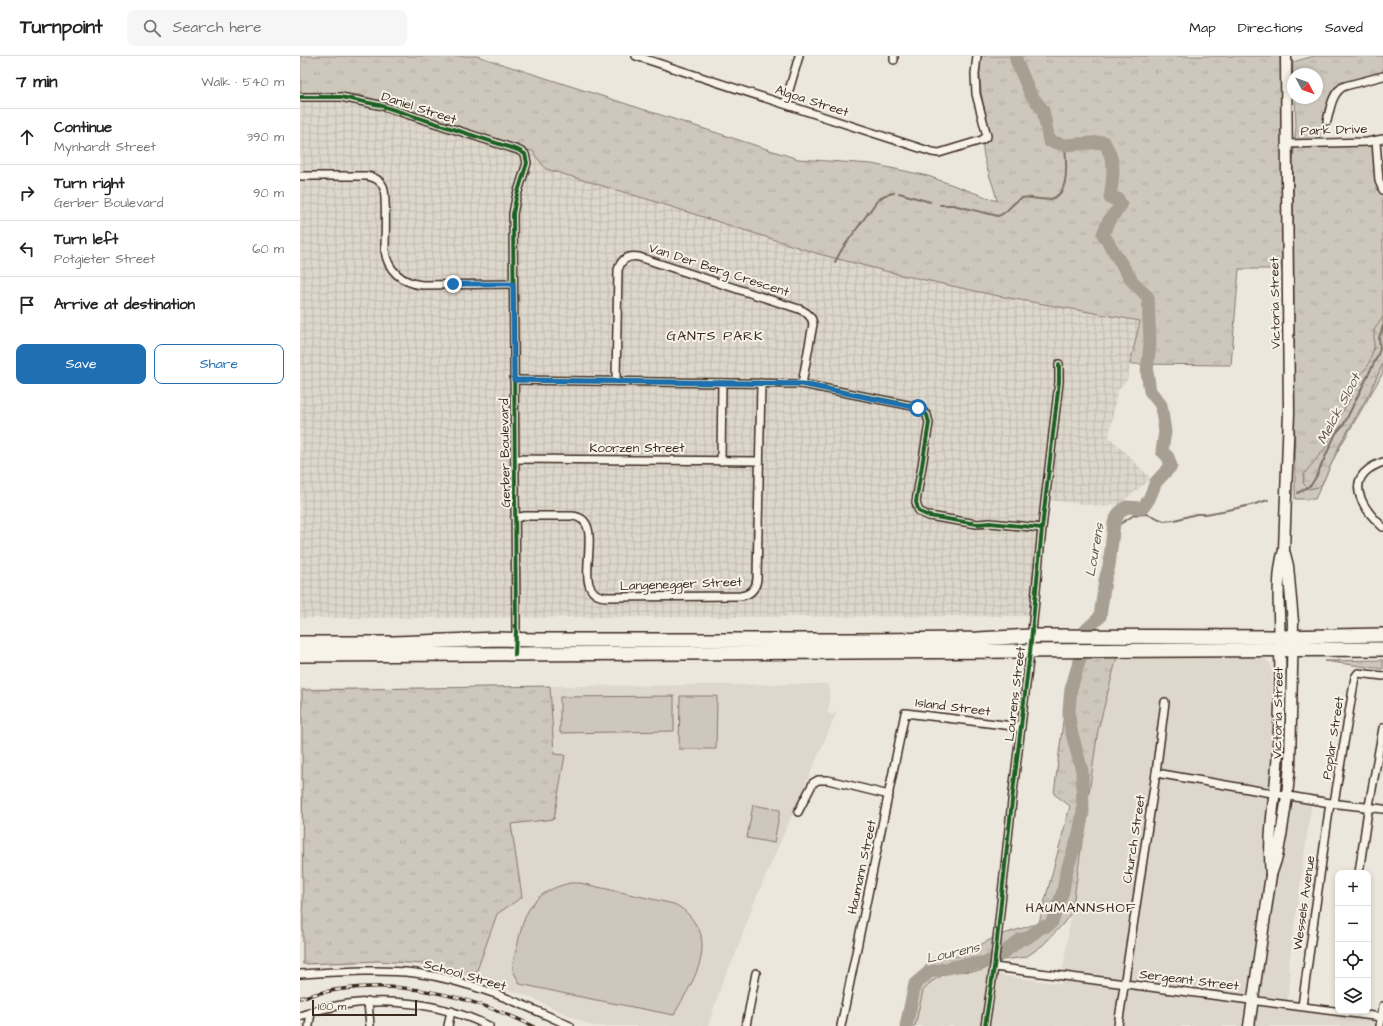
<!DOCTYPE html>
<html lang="en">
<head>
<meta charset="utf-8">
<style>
  body { margin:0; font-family:"Architects Daughter",sans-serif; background:#f6f6f6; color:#222 }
  .controls { position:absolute; right:12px; bottom:12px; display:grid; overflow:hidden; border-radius:8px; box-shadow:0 2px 6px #0003 }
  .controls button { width:36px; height:36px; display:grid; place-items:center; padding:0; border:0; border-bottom:1px solid #e0e0e0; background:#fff; color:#222; font:20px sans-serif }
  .compass { position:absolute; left:987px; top:12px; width:36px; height:36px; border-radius:50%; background:#fff; box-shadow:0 2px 6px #0003; rotate:131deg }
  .scale { position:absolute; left:12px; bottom:10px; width:105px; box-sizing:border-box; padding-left:4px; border:2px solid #3b2a1e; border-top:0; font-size:11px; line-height:14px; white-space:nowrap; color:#3b2a1e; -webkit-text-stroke:3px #f7f3e8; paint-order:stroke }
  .stop { position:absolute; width:12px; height:12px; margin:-9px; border:3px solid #1f6fb2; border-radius:50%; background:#fff }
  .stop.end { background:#1f6fb2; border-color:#fff; box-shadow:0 1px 4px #0008 }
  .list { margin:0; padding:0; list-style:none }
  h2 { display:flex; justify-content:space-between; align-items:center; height:52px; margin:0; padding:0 16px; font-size:17px }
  h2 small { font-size:13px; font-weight:400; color:#767676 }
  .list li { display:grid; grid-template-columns:26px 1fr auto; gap:12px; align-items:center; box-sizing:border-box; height:56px; padding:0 16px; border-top:1px solid #e0e0e0 }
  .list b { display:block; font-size:15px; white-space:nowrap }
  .list p { margin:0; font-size:13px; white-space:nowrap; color:#767676 }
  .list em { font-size:13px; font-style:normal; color:#767676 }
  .actions { display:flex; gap:8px; padding:12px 16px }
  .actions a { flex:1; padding:9px 0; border:1px solid #1f6fb2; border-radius:8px; text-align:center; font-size:14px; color:#1f6fb2 }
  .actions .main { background:#1f6fb2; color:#fff }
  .icon { flex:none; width:22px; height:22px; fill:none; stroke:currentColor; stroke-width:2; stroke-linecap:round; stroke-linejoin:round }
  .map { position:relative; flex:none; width:1083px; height:970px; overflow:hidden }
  header { display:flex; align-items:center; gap:24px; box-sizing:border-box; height:56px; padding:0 20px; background:#fff; border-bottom:1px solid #e0e0e0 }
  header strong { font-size:19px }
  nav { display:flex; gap:22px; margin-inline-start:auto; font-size:14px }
  .search { width:280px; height:36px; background:#f6f6f6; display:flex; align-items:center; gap:10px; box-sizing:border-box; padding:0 14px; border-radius:8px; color:#767676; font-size:15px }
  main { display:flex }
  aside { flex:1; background:#fff }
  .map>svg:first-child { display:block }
  .built { fill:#ddd7cc }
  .industrial { fill:url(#industrial-grid) }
  .grass { fill:url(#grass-tufts); stroke:#84796d }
  .wetland { fill:url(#wetland-marsh); stroke:#84796d }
  .garden { fill:#cec8bc; stroke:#84796d }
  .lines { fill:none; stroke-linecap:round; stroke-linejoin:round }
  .stream { stroke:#7c7064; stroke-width:2 }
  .river { stroke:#a89f93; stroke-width:13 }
  .street-casing { stroke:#3b2a1e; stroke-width:10 }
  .secondary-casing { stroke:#3b2a1e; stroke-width:13 }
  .highway-casing { stroke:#3b2a1e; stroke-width:16 }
  .street { stroke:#f7f3e8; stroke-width:7 }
  .secondary { stroke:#f7f3e8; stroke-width:10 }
  .highway { stroke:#f7f3e8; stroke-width:13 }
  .rail-casing { stroke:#3b2a1e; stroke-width:3.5 }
  .rail { stroke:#f7f3e8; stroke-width:2; stroke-dasharray:6; stroke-linecap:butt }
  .cycleway-casing { stroke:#f7f3e8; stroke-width:6 }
  .cycleway { stroke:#1b5e20; stroke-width:4 }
  .route { stroke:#1f6fb2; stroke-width:5 }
  .labels { text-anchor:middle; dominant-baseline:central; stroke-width:4; stroke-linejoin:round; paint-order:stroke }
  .street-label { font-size:13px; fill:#3b2a1e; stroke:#f7f3e8 }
  .neighbourhood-label { font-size:14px; letter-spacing:1px; fill:#3b2a1e; stroke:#f7f3e8 }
  .water-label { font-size:14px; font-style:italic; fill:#615347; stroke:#f7f3e8 }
</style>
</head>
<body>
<header>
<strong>Turnpoint</strong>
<div class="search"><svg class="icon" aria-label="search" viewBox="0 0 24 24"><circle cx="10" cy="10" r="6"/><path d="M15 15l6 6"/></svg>Search here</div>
<nav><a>Map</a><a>Directions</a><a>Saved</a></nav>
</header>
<main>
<aside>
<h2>7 min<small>Walk · 540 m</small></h2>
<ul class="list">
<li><svg class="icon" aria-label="ahead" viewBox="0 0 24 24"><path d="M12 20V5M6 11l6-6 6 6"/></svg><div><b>Continue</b><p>Mynhardt Street</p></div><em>390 m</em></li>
<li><svg class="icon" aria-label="right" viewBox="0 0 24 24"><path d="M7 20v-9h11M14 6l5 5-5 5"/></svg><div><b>Turn right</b><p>Gerber Boulevard</p></div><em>90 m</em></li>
<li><svg class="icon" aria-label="left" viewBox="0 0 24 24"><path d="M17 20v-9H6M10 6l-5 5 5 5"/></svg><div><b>Turn left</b><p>Potgieter Street</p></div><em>60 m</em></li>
<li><svg class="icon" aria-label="arrive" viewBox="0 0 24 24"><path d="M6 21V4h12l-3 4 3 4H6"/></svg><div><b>Arrive at destination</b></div></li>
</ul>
<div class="actions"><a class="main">Save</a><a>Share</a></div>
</aside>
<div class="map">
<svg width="1083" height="970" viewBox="0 0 1083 970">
  <defs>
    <pattern id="industrial-grid" width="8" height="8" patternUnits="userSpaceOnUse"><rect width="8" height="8" fill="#ddd7cc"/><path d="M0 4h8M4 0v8" fill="none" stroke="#bfb9af"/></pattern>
    <pattern id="grass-tufts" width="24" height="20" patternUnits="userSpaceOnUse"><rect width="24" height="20" fill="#cec8bc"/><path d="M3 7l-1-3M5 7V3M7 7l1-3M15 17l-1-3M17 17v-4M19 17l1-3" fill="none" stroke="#b2aca1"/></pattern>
    <pattern id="wetland-marsh" width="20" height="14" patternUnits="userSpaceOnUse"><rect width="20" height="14" fill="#cec8bc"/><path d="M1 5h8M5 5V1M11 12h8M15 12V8" fill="none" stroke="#b2aca1"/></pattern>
  </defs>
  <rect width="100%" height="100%" fill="#ece7dc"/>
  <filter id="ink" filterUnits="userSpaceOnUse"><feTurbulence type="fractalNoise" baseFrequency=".025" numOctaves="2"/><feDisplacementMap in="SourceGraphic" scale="8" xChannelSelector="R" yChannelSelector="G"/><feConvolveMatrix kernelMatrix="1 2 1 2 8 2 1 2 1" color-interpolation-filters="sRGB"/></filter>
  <g filter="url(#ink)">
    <g class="built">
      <polygon points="955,598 963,601 967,604 971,609 972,615 972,719 970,737 1012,744 988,915 991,916 987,949 1080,963 1079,970 951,970 954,945 946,944 942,970 615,970 622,939 625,932 631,926 648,916 685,913 688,915 703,920 761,928 798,674 817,601"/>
      <polygon points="529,628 529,651 527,655 531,659 537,656 453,849 435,900 424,922 408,970 292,970 229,941 172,921 124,910 78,906 2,910 0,632"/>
    </g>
    <polygon class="industrial" points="0,36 1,37 60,39 232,95 246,113 593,217 698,240 840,265 827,324 817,336 809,381 824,395 851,423 818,449 811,448 808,451 749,444 736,560 0,562"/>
    <g class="grass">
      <path d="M0 0H177L498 103 572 108 628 120 697 145C694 127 681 104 683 85 683 81 686 77 690 76 683 50 677 27 681 0H981L982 213H939L931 309 830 308 840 265 698 240 593 217 519 198 350 144 246 113 232 95 60 39 1 37Z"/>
      <polygon points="1014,0 1083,0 1083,19 1042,31 1027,65 1023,87 1075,85 1083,134 1083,317 1037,396 1015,443 995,443 993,104 996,71 995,42 1017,42 1017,18 993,18 993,31 992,28 993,6"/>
      <polygon points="817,601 798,674 772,856 762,869 743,889 726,901 703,904 685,913 679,915 648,916 631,926 623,935 615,970 602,970 611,931 631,903 659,900 697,880 739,867 770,750 754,738 768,625 771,625 774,602"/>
      <polygon points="1083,604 1083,613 1024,605"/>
      <polygon points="250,630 254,698 265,699 254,763 211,768 222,841 197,858 175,920 124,908 79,905 3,908 2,634"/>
    </g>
    <polygon class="wetland" points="1083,261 1083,307 1069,338 1040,388 1037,396 1022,428 1018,431 1009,433 1003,427 1004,418 1026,391 1033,369 1048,347 1059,320 1068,310 1074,292 1074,274"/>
    <g class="garden">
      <polygon points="374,640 374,675 260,677 260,641"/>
      <polygon points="380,640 417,640 416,693 379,693"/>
      <polygon points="453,749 480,754 474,787 447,782"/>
      <path d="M270 827H280L374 848C383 852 391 860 396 869 398 872 401 877 401 880 407 908 386 936 374 959L276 940 220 928C218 924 215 919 213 914 212 909 216 894 218 887 225 852 234 836 270 827Z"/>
    </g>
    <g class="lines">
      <g class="stream">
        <polyline points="599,137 630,146"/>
        <path d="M640 149H653L698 160C708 157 713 145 722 142 729 140 742 145 750 143 771 139 766 105 765 89"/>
        <polyline points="535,206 542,193 577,145 585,139 594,137"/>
        <polyline points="998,437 1011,429 1016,421 1036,377 1044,368 1076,303 1080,293 1079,282 1083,270"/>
        <polyline points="814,472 834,459 847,458 864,465 875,464 896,458 906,458 933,453 955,448 968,444"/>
      </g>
      <path class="river" d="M606 970 615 928 629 916 662 909 688 906 706 895 721 883 727 882 742 871 748 870 752 866 763 835 766 817 779 777 783 756 782 715 771 674 769 661V653L771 633 780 603 786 574 800 561 805 524 809 510 814 467 819 457 826 451 843 452 849 443 856 426 871 410 868 401 862 395 865 376 861 349 850 335 847 316 850 288 848 241 832 225 803 178 808 166 821 149 818 143 810 142C813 118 817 108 804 86L765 89 749 85 743 54 731 39 716 4V0"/>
      <defs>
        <g id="street">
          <polyline points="336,0 632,96 639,97 682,84 687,80 676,38 675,18 677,0"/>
          <polyline points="594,4 594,0"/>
          <polyline points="0,41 41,41 79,49 218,94 225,98 227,107 216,142 213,158 216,575 215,585"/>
          <polyline points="485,48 499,0"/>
          <path d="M1027 65C1030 54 1032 35 1045 30L1083 20"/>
          <polyline points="1076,85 1079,125 1083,134"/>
          <polyline points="986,88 1067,86 1083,83"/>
          <path d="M0 120H67C74 121 80 124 83 130 87 138 85 182 85 194 87 214 102 227 122 229L213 228"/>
          <polyline points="214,324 502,328 618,351 627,359 629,367 616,446 618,453 620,456 629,460 677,468 690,467 742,472"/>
          <path d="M316 325 318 214C321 203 328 199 339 201L499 253C507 256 512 260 513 268L502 328"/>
          <polyline points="215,403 459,405"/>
          <polyline points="421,405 422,327"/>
          <path d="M1083 406C1078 408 1073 410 1069 413 1045 430 1068 458 1083 471"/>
          <path d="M215 462 225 460H272C312 463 264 540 307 541L440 540C450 539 456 533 457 523L461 327"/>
          <polyline points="856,717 1030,747 1083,753"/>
          <polyline points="1034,747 1055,621 1058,617 1083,620"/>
          <polyline points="498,756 513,727 518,724 528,724 589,739"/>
          <polyline points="1059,817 1067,761 1083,672"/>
          <polyline points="694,911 1081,961"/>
          <path d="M0 918C38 916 77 913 115 917 169 924 221 947 270 970"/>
          <polyline points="68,945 70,970"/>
          <polyline points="1002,950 1030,747"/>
          <path d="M0 960C61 938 131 942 189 970"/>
          <polyline points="9,970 11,956"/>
          <polyline points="148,970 151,955"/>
          <polyline points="446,970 456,917"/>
          <polyline points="541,970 605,657 721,671"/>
          <polyline points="685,970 694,911 713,736 730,596 742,472 759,326 759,308"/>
          <polyline points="818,970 856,717 865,646"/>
          <polyline points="1080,970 1083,950"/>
        </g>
        <g id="secondary">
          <path d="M971 819C967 776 977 734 978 691 980 659 981 626 980 594 980 563 975 523 984 494L989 357 986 0"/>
          <polyline points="949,970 971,819 977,801 981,780 987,740 990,709 993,566 988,510 985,498"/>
        </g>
        <g id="highway">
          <polyline points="0,587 94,587 198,583 237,584 562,584 678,583 731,580 980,581 1083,579"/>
          <polyline points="0,599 1083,593"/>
        </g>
      </defs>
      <use href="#street" class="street-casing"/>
      <use href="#secondary" class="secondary-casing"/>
      <use href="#highway" class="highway-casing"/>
      <use href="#street" class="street"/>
      <use href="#secondary" class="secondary"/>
      <use href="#highway" class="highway"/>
      <defs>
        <path id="rail" d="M0 942C81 918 159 935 233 970"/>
      </defs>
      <use href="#rail" class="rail-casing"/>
      <use href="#rail" class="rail"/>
      <defs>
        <g id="cycleway">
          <polyline points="0,41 41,41 79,49 218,94 225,98 227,107 216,142 213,158 216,575 215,599"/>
          <polyline points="214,324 502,328 618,351 627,359 629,367 616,446 618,453 620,456 629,460 677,468 690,467 742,472"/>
          <polyline points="685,970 694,911 713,736 730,596 742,472 759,326 759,308"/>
        </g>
      </defs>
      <use href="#cycleway" class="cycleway-casing"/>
      <use href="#cycleway" class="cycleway"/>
    </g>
  </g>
  <g class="lines" filter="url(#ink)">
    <polyline class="route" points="153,228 213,228 214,324 502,328 618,352"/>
  </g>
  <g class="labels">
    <g class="street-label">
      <text transform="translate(512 45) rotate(18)">Algoa Street</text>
      <text transform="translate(119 52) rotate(18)">Daniel Street</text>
      <text transform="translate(1034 74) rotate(-2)">Park Drive</text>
      <text transform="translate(419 214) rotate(18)">Van Der Berg Crescent</text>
      <text transform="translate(975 247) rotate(-91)">Victoria Street</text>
      <text x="337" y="392">Koorzen Street</text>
      <text transform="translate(205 397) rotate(-91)">Gerber Boulevard</text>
      <text transform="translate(381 528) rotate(-2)">Langenegger Street</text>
      <text transform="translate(715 638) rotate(-83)">Lourens Street</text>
      <text transform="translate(653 651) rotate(7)">Island Street</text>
      <text transform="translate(978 657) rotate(-89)">Victoria Street</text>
      <text transform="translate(1033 682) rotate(-81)">Poplar Street</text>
      <text transform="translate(834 783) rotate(-81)">Church Street</text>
      <text transform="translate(562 811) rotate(-78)">Haumann Street</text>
      <text transform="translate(1004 847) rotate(-82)">Wessels Avenue</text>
      <text transform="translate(165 919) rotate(16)">School Street</text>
      <text transform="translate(889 924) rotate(7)">Sergeant Street</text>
    </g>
    <g class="neighbourhood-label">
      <text x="415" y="280">GANTS PARK</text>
      <text x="781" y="852">HAUMANNSHOF</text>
    </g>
    <g class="water-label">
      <text transform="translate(1039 353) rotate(-62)">Melck Sloot</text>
      <text transform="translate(795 494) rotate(-80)">Lourens</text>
      <text transform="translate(653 897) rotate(-13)">Lourens</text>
    </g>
  </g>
</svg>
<div class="controls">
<button>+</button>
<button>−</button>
<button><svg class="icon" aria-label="locate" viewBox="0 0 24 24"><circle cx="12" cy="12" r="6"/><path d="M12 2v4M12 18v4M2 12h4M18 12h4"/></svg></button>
<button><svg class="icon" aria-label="layers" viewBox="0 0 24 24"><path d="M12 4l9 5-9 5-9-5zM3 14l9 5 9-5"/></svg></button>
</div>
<svg class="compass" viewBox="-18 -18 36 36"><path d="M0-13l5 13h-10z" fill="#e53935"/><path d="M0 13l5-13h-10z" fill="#767676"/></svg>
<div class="scale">100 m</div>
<div class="stop" style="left:618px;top:352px"></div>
<div class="stop end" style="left:153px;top:228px"></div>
</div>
</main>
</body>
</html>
